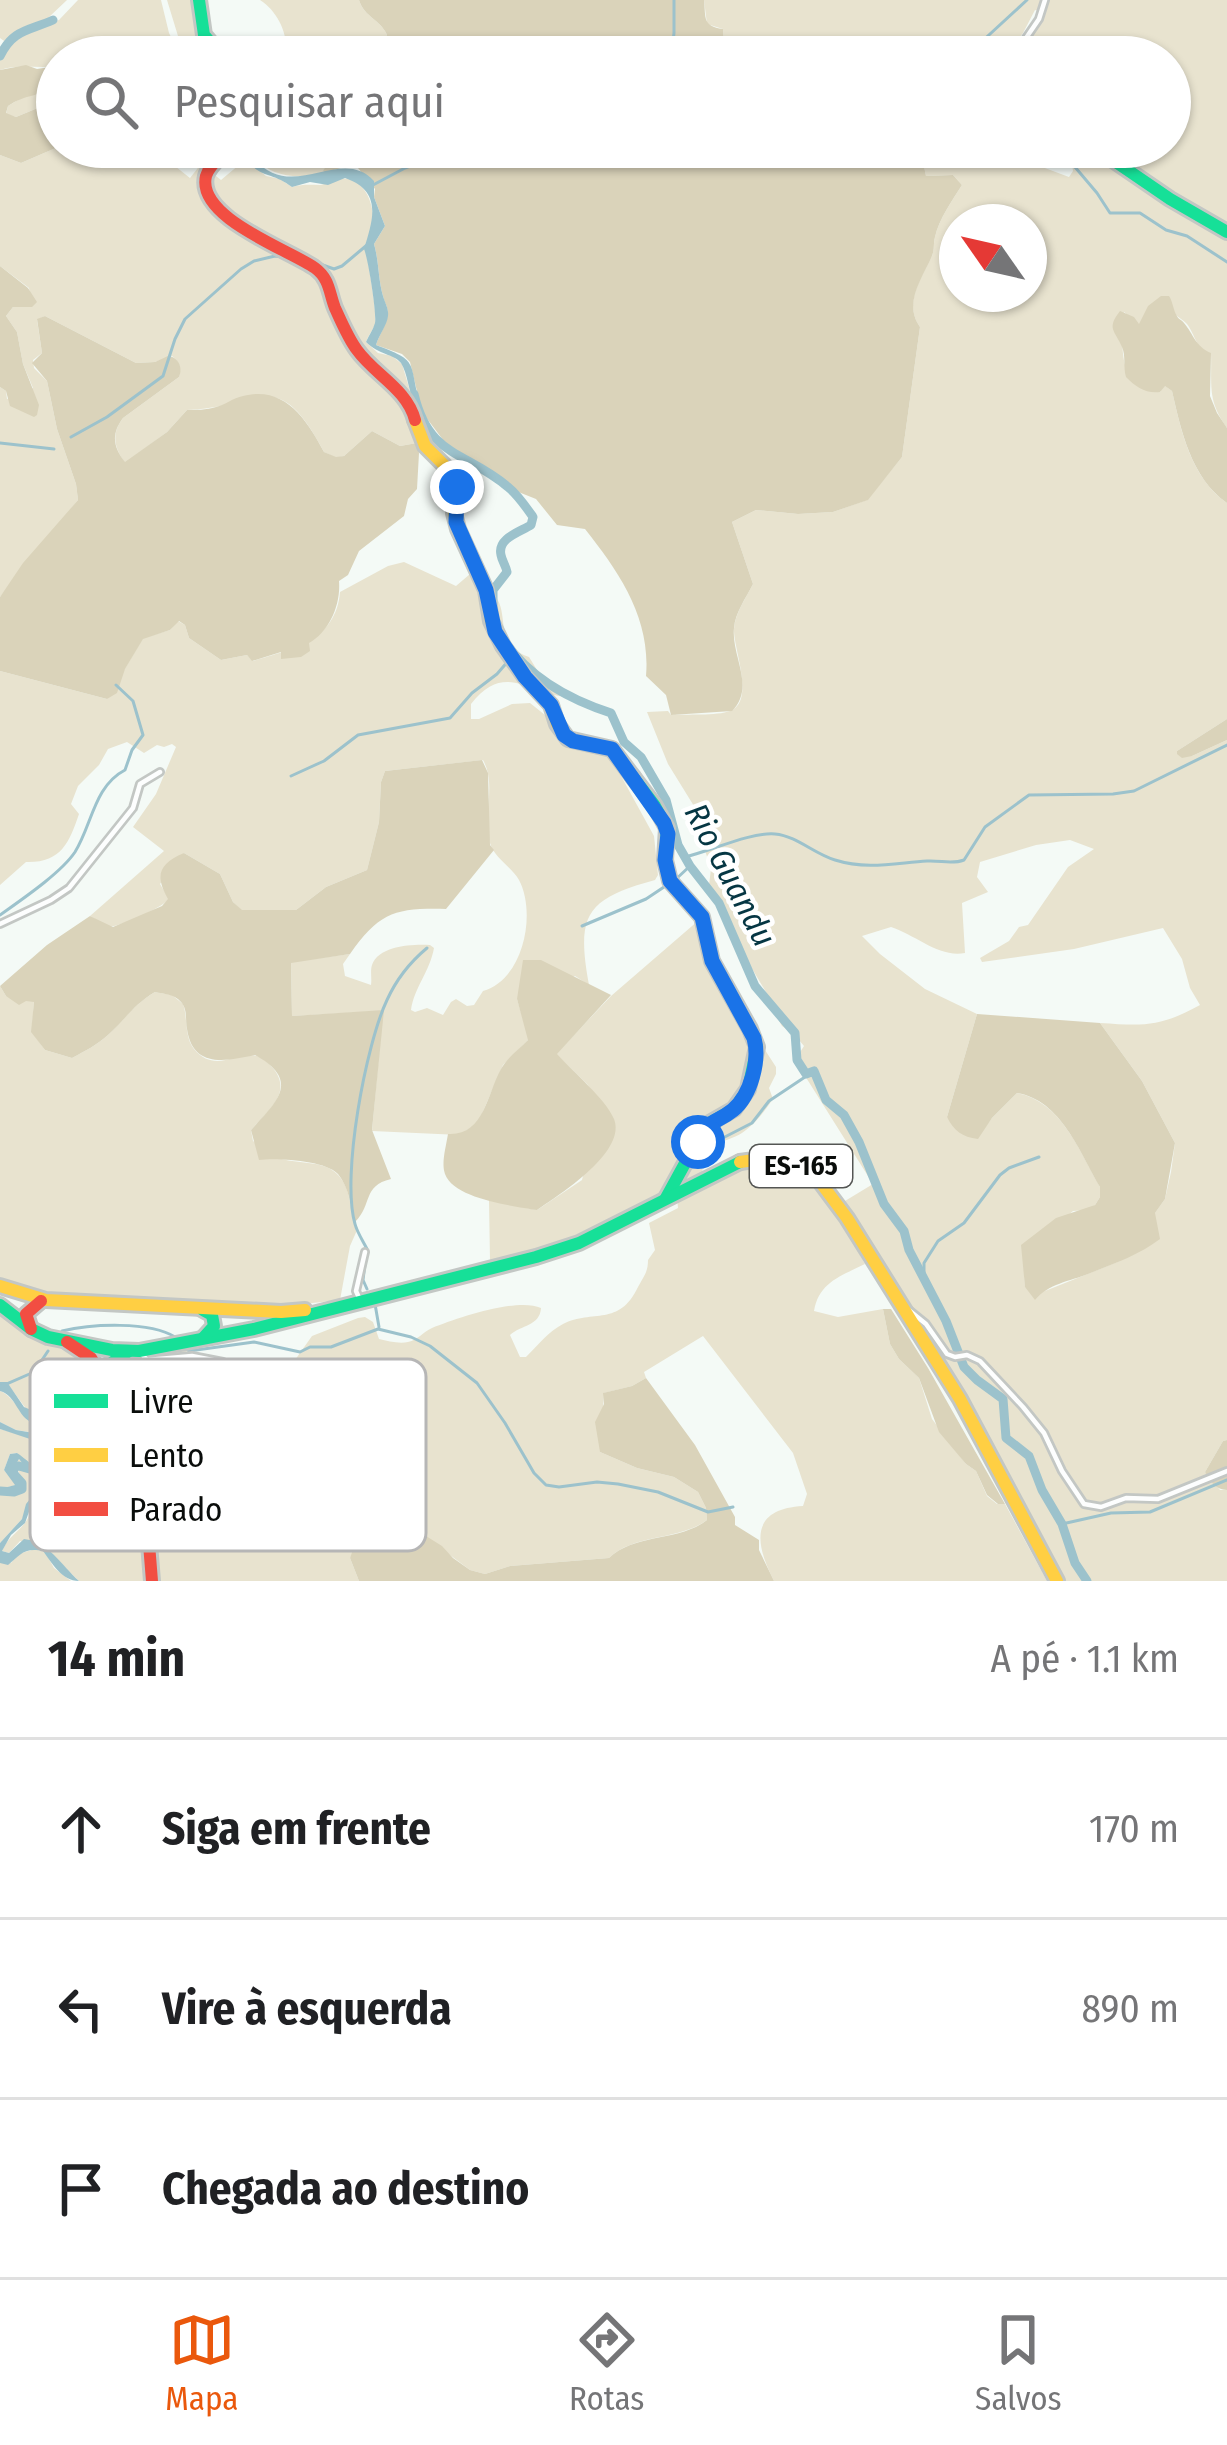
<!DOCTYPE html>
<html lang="pt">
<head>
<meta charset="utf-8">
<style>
  body { margin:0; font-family:"Fira Sans Condensed",sans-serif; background:#f6f6f6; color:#202124 }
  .compass { position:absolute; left:939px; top:204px; width:108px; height:108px; border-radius:50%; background:#fff; box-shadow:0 3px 9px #0004; rotate:304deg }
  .stop { position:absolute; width:36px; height:36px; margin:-27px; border:9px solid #1a73e8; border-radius:50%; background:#fff }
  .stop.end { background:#1a73e8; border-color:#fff; box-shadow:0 3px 12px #0008 }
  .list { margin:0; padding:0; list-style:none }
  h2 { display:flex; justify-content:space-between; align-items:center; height:156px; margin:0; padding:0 48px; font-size:51px }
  h2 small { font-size:39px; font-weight:400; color:#757577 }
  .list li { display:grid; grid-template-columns:78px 1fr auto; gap:36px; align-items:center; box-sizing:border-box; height:180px; padding:0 48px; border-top:3px solid #e0e0e0 }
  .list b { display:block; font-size:45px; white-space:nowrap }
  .list em { font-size:39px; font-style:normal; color:#757577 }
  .icon { flex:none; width:66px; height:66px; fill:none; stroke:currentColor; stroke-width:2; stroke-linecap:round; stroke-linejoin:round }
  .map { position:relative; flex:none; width:1227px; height:1581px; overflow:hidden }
  .search { position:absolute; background:#fff; box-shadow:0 3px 9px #0004; left:36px; right:36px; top:36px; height:132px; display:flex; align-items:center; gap:30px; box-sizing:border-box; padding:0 42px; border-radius:66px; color:#757577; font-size:45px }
  .sheet { height:696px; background:#fff }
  nav { display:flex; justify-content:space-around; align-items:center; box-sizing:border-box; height:168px; border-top:3px solid #e0e0e0; background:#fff; font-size:33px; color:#757577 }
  nav a { display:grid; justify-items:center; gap:6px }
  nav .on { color:#ea580c }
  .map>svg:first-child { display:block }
  .green { fill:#e8e3cf; fill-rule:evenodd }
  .forest { fill:#dad3ba }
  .water { fill:#9cc2cc }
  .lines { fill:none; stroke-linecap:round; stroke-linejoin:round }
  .stream { stroke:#9cc2cc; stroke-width:3 }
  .river { stroke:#9cc2cc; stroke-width:9 }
  .street-casing { stroke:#c3c7c4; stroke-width:10 }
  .fast-casing { stroke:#c3c7c4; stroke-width:18 }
  .slow-casing { stroke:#c3c7c4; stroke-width:18 }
  .jam-casing { stroke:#c3c7c4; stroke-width:18 }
  .street { stroke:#fdfefe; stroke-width:4.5 }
  .fast { stroke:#16e098; stroke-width:12 }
  .slow { stroke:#ffcf43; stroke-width:12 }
  .jam { stroke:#f24e42; stroke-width:12 }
  .route { stroke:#1a73e8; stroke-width:15 }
  .labels { text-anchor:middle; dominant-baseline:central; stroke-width:9; stroke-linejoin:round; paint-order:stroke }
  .shield { fill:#fff; stroke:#545654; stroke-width:3 }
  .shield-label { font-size:27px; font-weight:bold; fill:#0a0d0b }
  .water-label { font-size:33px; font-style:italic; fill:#053643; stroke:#fff }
  .key { fill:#fff; stroke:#b6b6b6; stroke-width:3 }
  .key-label { font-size:33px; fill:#0a0d0b }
</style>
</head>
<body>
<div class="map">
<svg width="1227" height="1581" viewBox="0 0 1227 1581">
  <rect width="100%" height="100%" fill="#f4faf6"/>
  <g class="green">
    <path d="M0 0H67L48 18 47 24 59 20 78 0H161L169 33 181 57H57V66C37 69 20 63 0 70V56L7 43 0 38Z"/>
    <polygon points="167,0 193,0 200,37 212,54 189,57 178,36"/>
    <path d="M260 0H359C364 17 381 20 387 35L378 50 382 57H279L286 49C287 31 276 10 260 0Z"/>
    <polygon points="704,0 1227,0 1227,230 1103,147 1170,147 1170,57 1019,57 1040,17 1039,11 1035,10 1023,33 1005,57 725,57 723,29 707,24"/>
    <polygon points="57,87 57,100 16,117 6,114 8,106 28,94 48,92"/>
    <path d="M58 147H184L171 163 190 178 201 164 221 180 246 159 266 176 280 179 292 187C303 184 310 185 320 185 327 184 331 180 338 179 363 174 375 203 373 224 373 235 364 240 366 250 368 263 378 316 375 325 372 331 368 336 366 342L378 353 392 356 402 364 421 428 417 443 400 446 372 431 344 456 336 458 324 452C277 364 263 407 187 410L167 432 125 463C114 447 111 434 123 418L179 377C182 368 179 361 172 356L155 362 136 363 45 316 37 320 42 353 33 360 34 368 47 381 57 429 76 484 78 500 0 597V387L6 391 7 399 33 388 23 364 17 332 6 316 13 307H32L29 288 0 266V155L21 163Z"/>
    <path d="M246 147H346H343L323 170 324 173C293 181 264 176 246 147Z"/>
    <path d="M920 147H988L1069 177 1073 171 1070 151 1073 147H1090L1227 236V428C1207 400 1212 386 1211 354 1195 348 1196 336 1187 324 1183 320 1179 318 1175 314L1139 325 1124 312C1121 343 1117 392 1160 392L1164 385 1172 391C1181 431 1191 478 1227 503V719L1177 751 1178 754 1192 756 1227 740V1440L1223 1441 1205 1472 1220 1490H1227V1581H1056L936 1367 840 1204 873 1184 795 1060 804 1046 794 1034 782 1026 774 1012 766 992 735 940 726 912 709 885 711 869 702 841 710 832 668 764 647 712 668 711 671 715C686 714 717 716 730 711 756 701 733 648 734 629 735 613 746 598 753 584L732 522 756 510 798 514 833 512 867 500 902 457 920 327C903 303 921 279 932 256 935 247 933 246 935 237 939 219 952 201 962 185L953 175 926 176ZM957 222H1029V294H957ZM1070 840 1094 849 1068 867 1028 925 1019 927 1009 941 980 958 982 962 1074 949 1163 928 1182 959 1190 988 1200 1005C1160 1027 1145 1026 1100 1023L1142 1081 1175 1143 1171 1172 1165 1199 1120 1261 1040 1293 1025 1287 1023 1253 1073 1211 1087 1210 1095 1205 1100 1197V1187C1080 1152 1061 1101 1017 1093L992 1118 977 1138 947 1117 977 1014 925 989 880 954 862 936 891 927C916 935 939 958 965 953L962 903 988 892 977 877 980 862 1036 845Z"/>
    <path d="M404 562 456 586 470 574C480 590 481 584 491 592 513 609 490 643 529 657L542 678 559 686 568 697C530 695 505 660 471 704V719H479L512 704 530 703 550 719C554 761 587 736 609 754L654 836 658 875 655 880C586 899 576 914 589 985L575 976 517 999 529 1039 503 1065 478 1123 460 1135 372 1131 383 1011 292 1016 291 962 350 954 343 964 345 976 371 985C372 978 370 971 372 965 379 945 414 944 430 945L434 948C430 971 414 988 411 1010L415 1012 427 1008 443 1015 451 1002 456 999 467 1006 474 1005 483 991C523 980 537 914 519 880 512 867 494 858 490 843 482 817 497 785 483 760L385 771 381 782 379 822 367 870 326 887 296 910H241L233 902 220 874 184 853 160 884 169 899C160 909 123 925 109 927L90 916 164 851 133 827 156 794 176 747 172 744 164 747 157 745 144 753 127 742 108 749 99 765 78 786 71 804 79 814C69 843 61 863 26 862L0 885V671L107 699 143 638 170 630 178 621 185 625 189 638 221 660 247 655 253 661C292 649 336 641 340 592L388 566Z"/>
    <path d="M699 920 705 952 722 989 752 1044 765 1050 776 1067V1074L769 1088 773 1099C765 1110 757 1122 746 1130 725 1147 698 1137 703 1176 633 1209 567 1246 490 1261L489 1200 537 1210 582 1180 601 1103 587 1084 556 1054 611 996Z"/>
    <path d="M0 986 6 996 34 1001 32 1032 45 1050 72 1058C85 1051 97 1045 108 1035 126 1018 132 1006 155 992L172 995 183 1004C188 1018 184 1036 194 1049 215 1074 236 1051 257 1056 262 1057 269 1064 272 1067 294 1092 268 1111 251 1130L253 1141C260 1146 270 1155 278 1158 295 1164 322 1160 336 1173 352 1187 349 1211 358 1228L350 1246 340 1300 294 1305H228L39 1296 0 1283Z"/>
    <path d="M768 1161C823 1169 841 1220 865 1264 841 1276 819 1282 814 1311L838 1317 883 1309 890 1344 899 1359 919 1378 932 1419 966 1464 976 1471 987 1496 997 1504H1005L1047 1581H774C755 1544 749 1509 803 1506L807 1494 793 1453 703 1336 644 1372 646 1378 632 1386 604 1393 600 1452 637 1468 674 1477 698 1492 706 1508 707 1520C679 1541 635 1533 609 1558L510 1566 485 1574 470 1570 426 1537 411 1543 397 1535 393 1528 361 1541 350 1558 359 1581H154L151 1542 116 1442 103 1383 107 1363 114 1358 154 1353 186 1344 187 1356 215 1360 245 1374 259 1375 295 1360 312 1336 358 1318 365 1317 373 1322 379 1339C388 1341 399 1344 408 1342 418 1340 424 1331 432 1328 457 1318 518 1297 541 1308 540 1326 521 1325 510 1335L520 1357H526C538 1345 548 1332 563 1324 593 1309 619 1327 638 1287 644 1276 648 1272 648 1260L655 1250 649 1223 678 1208 677 1196 737 1165ZM187 1388 203 1393 211 1405 209 1414 244 1439C241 1457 229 1472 214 1483L205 1480C191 1426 179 1446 139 1431 122 1387 154 1390 187 1388Z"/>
    <path d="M0 1310 42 1339 79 1353 89 1362 99 1412 140 1524 147 1581H79C54 1558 55 1549 20 1541L9 1553 2 1551C8 1536 21 1531 28 1518 34 1508 36 1500 44 1490L40 1470 29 1465 17 1453 10 1454 4 1470 16 1485 0 1489V1429L36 1439 44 1433 7 1383 0 1382Z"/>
    <path d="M0 1391C14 1396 21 1416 35 1426V1433L16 1430 0 1422Z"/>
    <polygon points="19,1459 30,1473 41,1479 42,1484 22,1519 0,1543 0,1493 17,1491 19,1473 16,1463"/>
    <polygon points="35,1549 45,1552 54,1568 71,1581 0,1581 0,1563 11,1563 18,1554"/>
  </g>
  <g class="forest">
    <path d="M359 0H704C706 18 702 26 723 29L725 57H382L378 50 387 35C381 20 364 17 359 0Z"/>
    <path d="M26 65 37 69 57 66V87C40 96 26 94 8 106L6 113 16 117 57 100 58 147 21 163 0 155V70Z"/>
    <path d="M343 147 378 151 401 147H920L926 176 953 175 962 185C952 201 939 219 935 237 933 245 935 248 932 256 922 279 903 303 920 327L902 457 868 500 833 512 798 514 756 510 732 522 753 584C746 598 735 613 734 628 731 656 756 687 732 711L671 715 666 695 646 676C651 618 619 572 585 529L557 525 536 499 511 489 499 477 453 453 422 412 410 362 402 354 376 345C379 335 386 326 387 316 389 307 385 305 383 296 378 279 379 261 374 244L385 226 374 197 375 189 358 168 344 167 324 173 323 170Z"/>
    <polygon points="0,266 28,288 37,302 32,307 13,307 6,316 17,332 23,364 39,405 37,415 34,417 10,406 6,391 0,387"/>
    <path d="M1161 296H1169C1173 302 1173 310 1177 316 1178 319 1182 320 1184 323 1194 335 1195 346 1211 353L1210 396 1217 413 1227 428V503C1191 478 1181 430 1172 391L1165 386 1160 392C1146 394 1136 387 1126 377 1123 367 1126 356 1122 347 1115 330 1106 329 1120 311L1134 317 1139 324 1148 306Z"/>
    <path d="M45 316 136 363 155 362 168 356C179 357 183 368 179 377L123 418C111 434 113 447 125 462L167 432 187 410C196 410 206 410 216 407 225 405 233 398 243 396 285 385 307 420 324 452L336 457 344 456 372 431 400 446 417 443 419 453 417 489 408 499 404 516 359 551 348 575 339 581C341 605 329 632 309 643L310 651 301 657 281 659V652L252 661 247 655 221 660 189 638 185 625 179 621 170 630 143 639 125 669 117 693 107 699 0 671V597L23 563 78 500 76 484 57 429 47 381 32 363 42 353 37 319Z"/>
    <polygon points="1227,719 1227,740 1192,756 1182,758 1177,754 1177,751"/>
    <path d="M482 760 488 773 490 845 494 850 446 909C395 908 380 912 350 954L291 963 292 1016 384 1010 372 1130 391 1179C362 1186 373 1204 355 1222 351 1207 349 1187 338 1174 324 1160 277 1158 259 1160L251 1130C276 1102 302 1081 255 1055 226 1061 193 1069 187 1029 185 1019 188 1010 181 1002 174 994 164 994 155 992 133 1005 126 1019 108 1035 97 1045 85 1051 72 1058L45 1050 31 1032 34 1002 26 1001 19 1005 6 996 0 986 47 945 90 916 113 927 162 906 168 899C155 876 158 864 184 853L220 874 233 902 242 910H296L326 887 367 870 379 822 381 782 385 771Z"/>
    <path d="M523 960H541L611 995 557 1054C572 1071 606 1099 614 1119 627 1152 559 1195 537 1210 513 1206 454 1199 445 1174 441 1163 446 1147 448 1134 484 1136 487 1094 501 1069 507 1058 519 1049 528 1040L517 999Z"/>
    <path d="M977 1014 1100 1023 1142 1081 1175 1143 1165 1199 1155 1213 1160 1239C1139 1255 1113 1264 1088 1274 1070 1281 1048 1284 1035 1300L1025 1287 1021 1245 1056 1218 1095 1205 1100 1197V1187C1080 1153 1061 1100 1017 1093L992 1118 978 1139C962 1137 954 1131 947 1117Z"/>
    <polygon points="883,1309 891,1309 928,1368 1005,1504 998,1504 987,1495 976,1471 966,1464 939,1432 919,1378 899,1359 890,1344"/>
    <path d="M646 1378 695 1445 735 1517V1525L759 1540V1550L774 1581H359L350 1558 354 1547 393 1528 398 1535 411 1543 426 1536 442 1546 453 1558 470 1570 485 1574 510 1566 609 1558C635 1533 679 1542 707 1520L706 1508 698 1492 674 1477 637 1468 600 1452 595 1422 604 1404 603 1393 632 1386Z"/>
    <path d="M1227 1440V1490C1216 1490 1210 1481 1205 1472L1223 1441Z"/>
  </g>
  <g class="water">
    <path d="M240 147H246C285 213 339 142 374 181V197L385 226 374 244C379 261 378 279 383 296 385 303 389 309 388 316 387 325 379 335 376 345 418 361 409 360 419 401L415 403C408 391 408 374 401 363 394 354 379 355 366 342 369 335 373 330 375 323 377 314 368 258 364 249 373 220 383 191 345 178L328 185 310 182 292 187C269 169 255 181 240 147Z"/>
    <path d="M0 1382H7L24 1407 43 1415 48 1425 41 1437 33 1440 0 1429V1422L16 1430 34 1433 36 1431 33 1423C17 1417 17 1396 0 1391Z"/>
    <path d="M17 1453C22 1456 46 1476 48 1480L30 1509 25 1523 11 1535 2 1551 9 1553 24 1539C48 1541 61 1565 79 1581 62 1581 52 1563 43 1551 24 1547 20 1555 8 1565L0 1563V1543L22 1519 26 1504 42 1484 40 1479 30 1473 19 1459 16 1464 21 1482 20 1489 0 1493V1489L15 1485 4 1470 10 1454Z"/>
  </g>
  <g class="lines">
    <g class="stream">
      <polyline points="671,57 674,33 674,0"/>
      <polyline points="965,57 1027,0"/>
      <polyline points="1058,147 1097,193 1110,213 1140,213 1166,230 1187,236 1227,262"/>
      <polyline points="373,185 405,168 459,147"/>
      <polyline points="303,258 334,269 342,266 367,245"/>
      <polyline points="71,437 107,417 163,376 175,339 185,319 241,269 254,261 275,256 289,258"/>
      <polyline points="0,443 54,449"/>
      <polyline points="291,776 324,761 358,735 450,718 472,693 497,674 509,660"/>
      <path d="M685 857C711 851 750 832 775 834 797 836 814 854 835 860 867 870 895 863 927 861 941 860 951 865 964 860L985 827 1029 795 1113 794 1134 791 1227 745"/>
      <polyline points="675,880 690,866"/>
      <path d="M0 915C21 900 61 873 75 852 92 825 94 786 125 770L132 750 143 735 133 701 116 685"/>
      <polyline points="582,926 646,899 667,885"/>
      <polyline points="681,1176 717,1141 752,1123 769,1101 814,1071"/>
      <polyline points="646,1203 665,1191"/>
      <path d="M366 1254 367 1249C363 1241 357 1232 355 1224 341 1176 366 1044 387 1000 397 978 409 963 427 948"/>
      <polyline points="365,1264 363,1280 367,1289"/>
      <polyline points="924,1274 924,1263 938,1241 964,1223 1000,1175 1009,1168 1039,1157"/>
      <polyline points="375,1304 379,1327"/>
      <path d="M62 1331C91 1324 150 1321 175 1337"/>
      <polyline points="186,1348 189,1351 254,1342 300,1352 310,1347 331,1347 378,1329 411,1337 430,1346 477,1383 505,1423 534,1473 546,1485 559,1487 597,1482 618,1484 658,1492 708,1512 733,1507"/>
      <polyline points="0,1387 34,1372 48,1351"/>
      <polyline points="1062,1524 1111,1513 1150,1512 1227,1480"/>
    </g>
    <g class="river">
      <path d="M0 56C13 29 29 31 53 20"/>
      <path d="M414 394C429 458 466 451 508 487 518 495 526 507 533 517L531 525C520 532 497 538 501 555 502 561 506 566 507 572L493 590V611"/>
      <path d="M502 638C528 677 567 699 611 713L624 742 641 757 666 800 678 845 690 866 719 903 755 986 795 1033 797 1060 806 1074 814 1071 826 1100 844 1115 859 1142 884 1204 904 1231 909 1250 946 1321 964 1367 977 1380 1003 1399 1006 1438 1029 1456 1042 1490 1062 1524 1075 1563 1087 1581"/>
      <polyline points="0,1491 14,1492 22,1489 22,1483 11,1471 14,1467 19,1466 33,1470"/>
    </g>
    <defs>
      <g id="street">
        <polyline points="1013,57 1039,19 1045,0"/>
        <polyline points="0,924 51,900 69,888 133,808 140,784 160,772"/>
        <polyline points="360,1300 356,1291 365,1252"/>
        <polyline points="910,1311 926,1324 947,1354 955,1357 967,1355 980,1361 1023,1407 1044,1433 1062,1471 1084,1504 1101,1507 1126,1498 1158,1499 1227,1471"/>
        <polyline points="139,1351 147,1360 192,1356 223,1362 248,1374 267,1378 307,1371 319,1377 312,1386 262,1414 241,1441 234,1442 166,1411"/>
      </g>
      <g id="fast">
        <polyline points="199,0 204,35 223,57"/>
        <polyline points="365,147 396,147"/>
        <polyline points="1094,147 1170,199 1227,232"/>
        <polyline points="633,777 655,806 667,828 665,860 670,881 702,917 712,961 750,1029 757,1047 748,1089 734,1109 706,1125 666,1198"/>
        <polyline points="0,1305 31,1329 48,1337 112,1350 139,1351 254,1329 536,1257 579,1243 740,1162"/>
        <polyline points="203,1310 212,1315 214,1326 204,1337"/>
        <polyline points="103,1382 107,1366 129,1351"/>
      </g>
      <g id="slow">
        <polyline points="415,420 425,446 451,472 458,492 454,513 458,529 486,590 491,621 503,646 525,677 551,705 557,724 568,739 612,749 633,777"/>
        <polyline points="740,1162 776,1157 798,1163 818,1179 847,1218 960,1399 1057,1581"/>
        <polyline points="0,1286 46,1300 281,1312 305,1310"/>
      </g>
      <g id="jam">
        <path d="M229 147C222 156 209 165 206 176 196 218 290 250 315 268 330 279 329 293 335 308 341 321 348 338 357 350 375 375 407 389 415 420"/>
        <polyline points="31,1329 26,1314 41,1301"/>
        <polyline points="67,1342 91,1358 96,1366 109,1425 147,1519 152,1581"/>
      </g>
    </defs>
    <use href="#street" class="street-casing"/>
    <use href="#fast" class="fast-casing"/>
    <use href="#slow" class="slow-casing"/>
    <use href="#jam" class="jam-casing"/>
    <use href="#street" class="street"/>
    <use href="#fast" class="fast"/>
    <use href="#slow" class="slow"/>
    <use href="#jam" class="jam"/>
  </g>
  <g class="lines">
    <path class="route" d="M457 487 456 522 486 590 495 632 525 677 551 705 564 735 573 741 612 749 664 823 668 834 665 860 670 881 702 917 712 961 754 1038C760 1060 751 1095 733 1110 716 1124 707 1119 698 1142"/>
  </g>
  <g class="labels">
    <rect class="shield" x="750" y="1145" width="102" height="42" rx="9"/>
    <g class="shield-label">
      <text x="801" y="1166">ES-165</text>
    </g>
    <g class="water-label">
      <text transform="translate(730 875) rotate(62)">Rio Guandu</text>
    </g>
  </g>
  <rect x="30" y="1359" width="396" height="192" rx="18" class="key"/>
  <rect x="54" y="1394" width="54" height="14" fill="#16e098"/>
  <rect x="54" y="1448" width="54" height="14" fill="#ffcf43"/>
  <rect x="54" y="1502" width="54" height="14" fill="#f24e42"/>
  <g class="key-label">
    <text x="129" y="1413">Livre</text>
    <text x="129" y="1467">Lento</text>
    <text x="129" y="1521">Parado</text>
  </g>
</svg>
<svg class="compass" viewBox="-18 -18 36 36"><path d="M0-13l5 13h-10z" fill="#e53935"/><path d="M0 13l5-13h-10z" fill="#757577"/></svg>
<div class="stop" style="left:698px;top:1142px"></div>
<div class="stop end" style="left:457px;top:487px"></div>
<div class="search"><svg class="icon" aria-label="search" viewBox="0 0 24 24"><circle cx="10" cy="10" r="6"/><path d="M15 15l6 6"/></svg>Pesquisar aqui</div>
</div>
<section class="sheet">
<h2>14 min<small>A pé · 1.1 km</small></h2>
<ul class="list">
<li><svg class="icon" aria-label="ahead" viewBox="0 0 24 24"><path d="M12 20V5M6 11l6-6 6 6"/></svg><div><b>Siga em frente</b></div><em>170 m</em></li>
<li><svg class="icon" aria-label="left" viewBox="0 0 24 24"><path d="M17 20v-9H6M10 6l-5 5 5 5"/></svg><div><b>Vire à esquerda</b></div><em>890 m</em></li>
<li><svg class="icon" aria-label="arrive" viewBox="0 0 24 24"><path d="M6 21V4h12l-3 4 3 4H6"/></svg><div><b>Chegada ao destino</b></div></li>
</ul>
</section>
<nav>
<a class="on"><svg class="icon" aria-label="map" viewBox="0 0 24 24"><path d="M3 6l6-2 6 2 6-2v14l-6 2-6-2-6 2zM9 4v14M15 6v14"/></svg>Mapa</a>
<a><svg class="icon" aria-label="directions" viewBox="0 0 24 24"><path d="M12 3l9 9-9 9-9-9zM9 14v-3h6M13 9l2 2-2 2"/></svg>Rotas</a>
<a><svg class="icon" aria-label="saved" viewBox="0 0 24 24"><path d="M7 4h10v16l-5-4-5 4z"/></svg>Salvos</a>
</nav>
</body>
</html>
